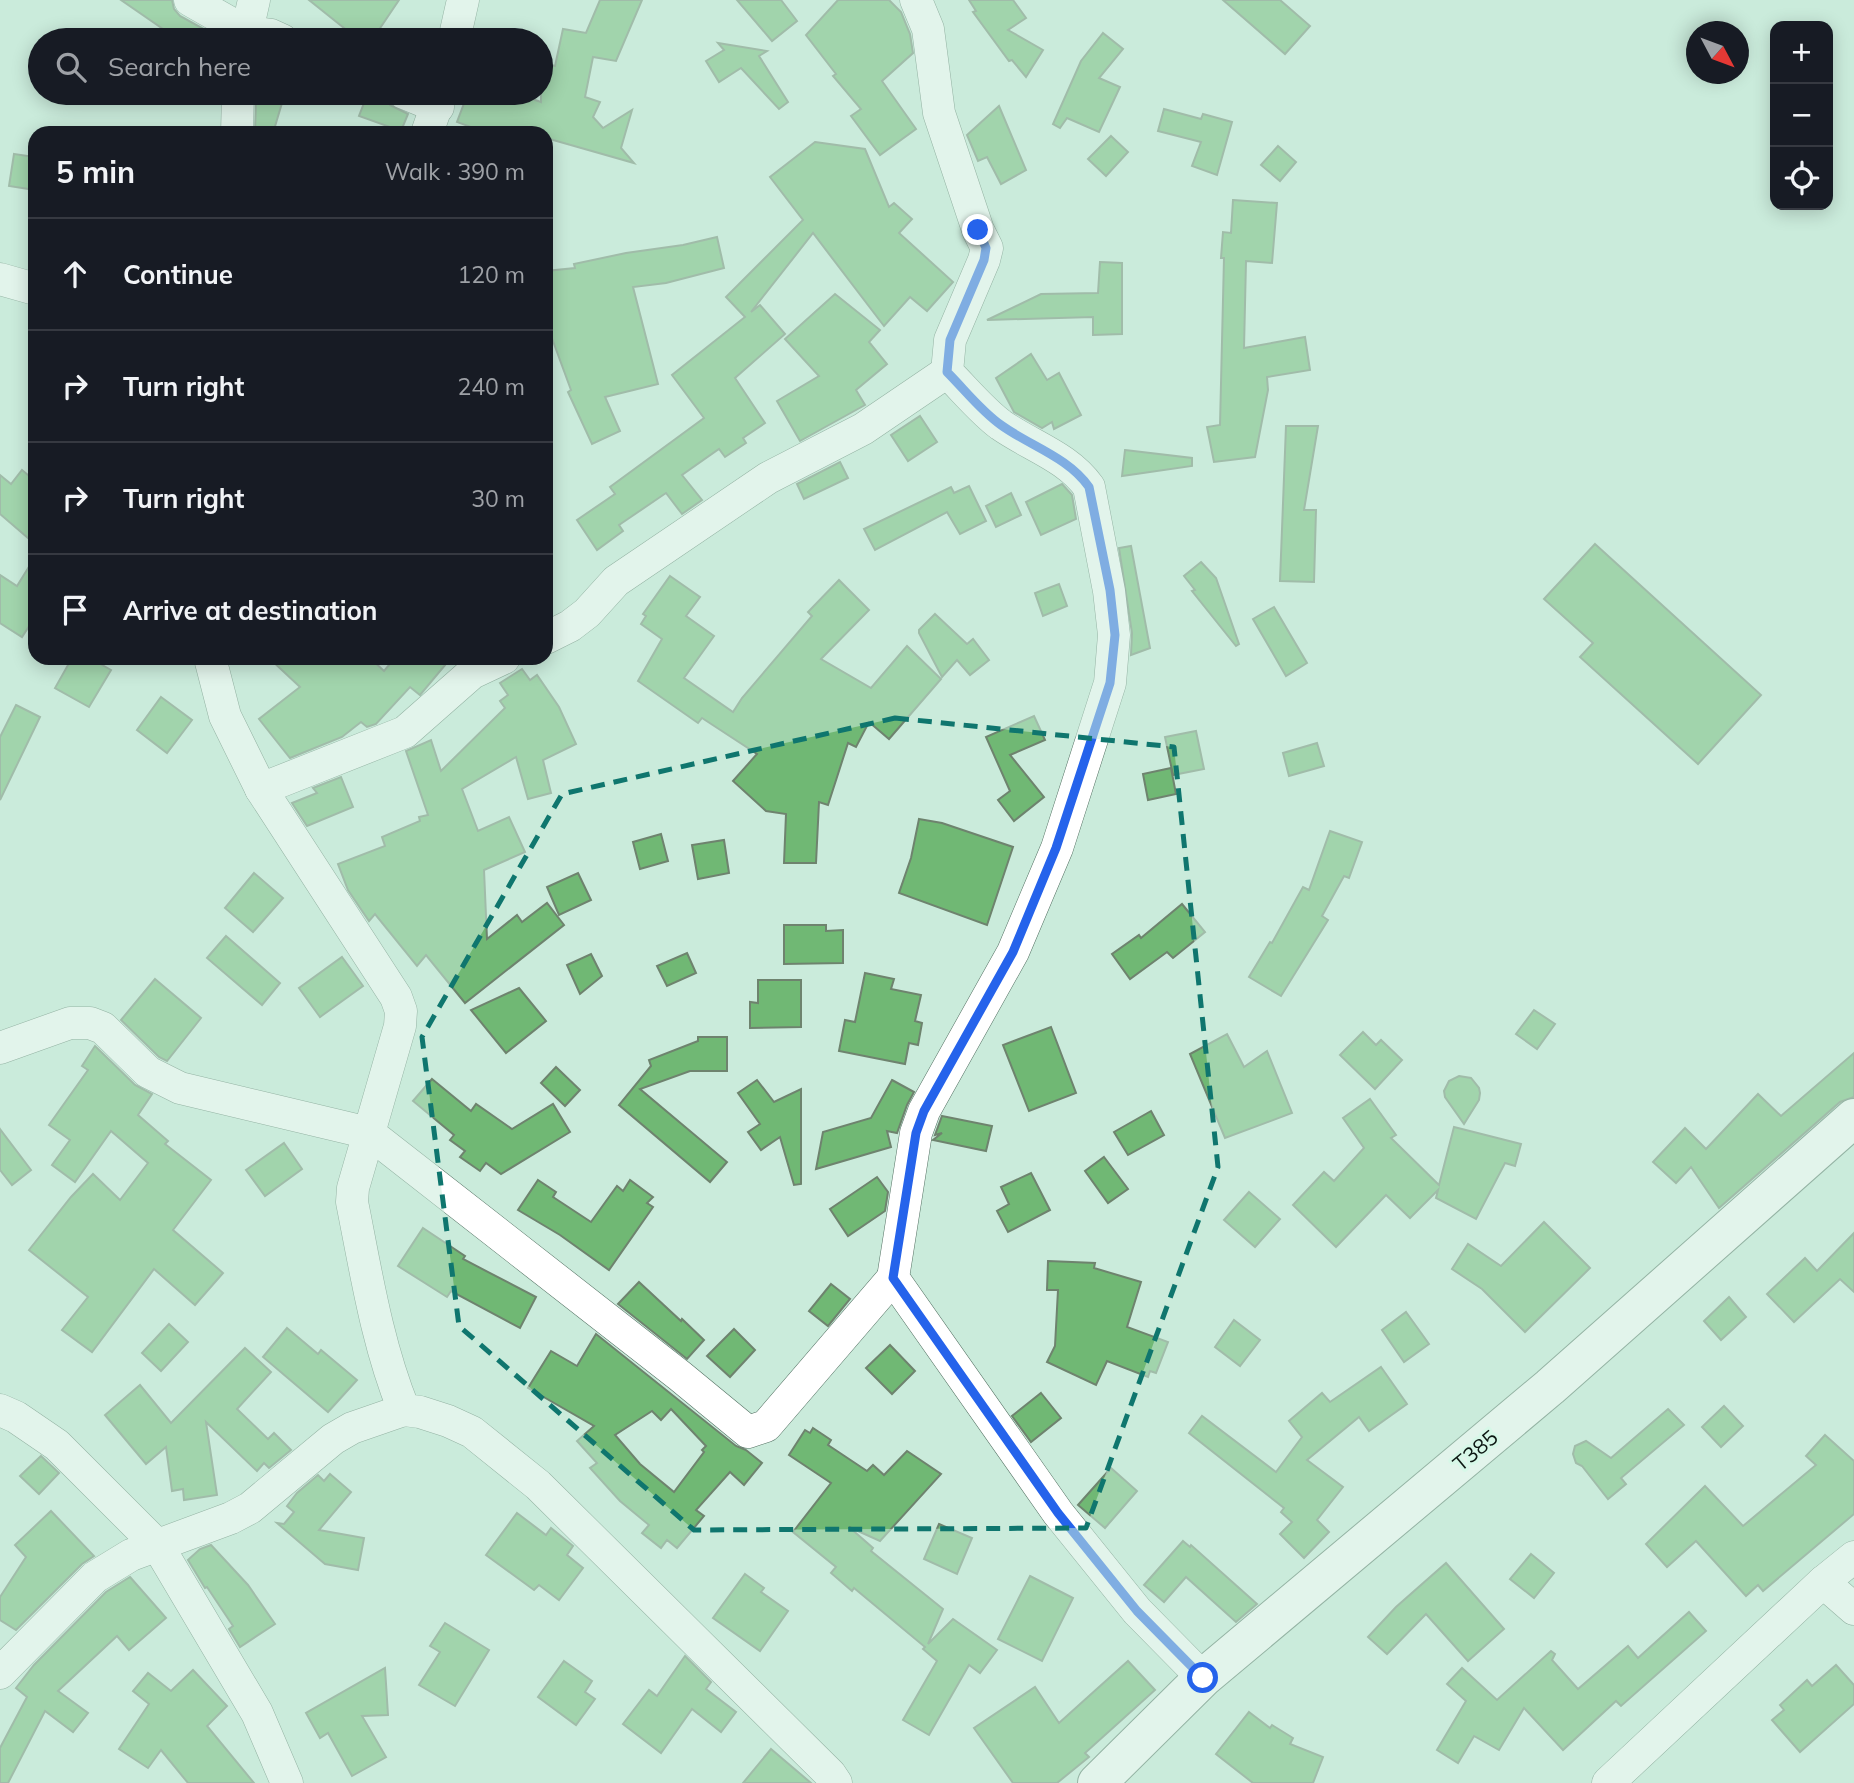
<!DOCTYPE html>
<html lang="en">
<head>
<meta charset="utf-8">
<style>
  body { margin:0; font-family:Mulish,sans-serif; background:#242831; color:#f1f3f6 }
  .controls { position:absolute; right:21px; top:21px; display:grid; overflow:hidden; border-radius:14px; box-shadow:0 4px 18px #0003 }
  .controls button { width:63px; height:63px; display:grid; place-items:center; padding:0; border:0; border-bottom:2px solid #363941; background:#171b24; color:#f1f3f6; font:35px sans-serif }
  .compass { position:absolute; left:1686px; top:21px; width:63px; height:63px; border-radius:50%; background:#171b24; box-shadow:0 4px 18px #0003; rotate:131deg }
  .stop { position:absolute; width:21px; height:21px; margin:-16px; border:5px solid #2563eb; border-radius:50%; background:#fff }
  .stop.end { background:#2563eb; border-color:#fff; box-shadow:0 2px 7px #0008 }
  .list { margin:0; padding:0; list-style:none }
  h2 { display:flex; justify-content:space-between; align-items:center; height:91px; margin:0; padding:0 28px; font-size:30px }
  h2 small { font-size:23px; font-weight:400; color:#9ea1a6 }
  .list li { display:grid; grid-template-columns:46px 1fr auto; gap:21px; align-items:center; box-sizing:border-box; height:112px; padding:0 28px; border-top:2px solid #363941 }
  .list b { display:block; font-size:26px; white-space:nowrap }
  .list em { font-size:23px; font-style:normal; color:#9ea1a6 }
  .icon { flex:none; width:38px; height:38px; fill:none; stroke:currentColor; stroke-width:2; stroke-linecap:round; stroke-linejoin:round }
  .map { position:relative; flex:none; width:1854px; height:1783px; overflow:hidden }
  .search { position:absolute; background:#171b24; box-shadow:0 4px 18px #0003; left:28px; top:28px; width:525px; height:77px; display:flex; align-items:center; gap:18px; box-sizing:border-box; padding:0 24px; border-radius:38px; color:#9ea1a6; font-size:26px }
  .panel { position:absolute; background:#171b24; box-shadow:0 4px 18px #0003; left:28px; top:126px; width:525px; height:539px; border-radius:21px }
  .map>svg:first-child { display:block }
  .building { fill:#70b874; stroke:#6e836e; stroke-width:2; fill-rule:evenodd }
  .lines { fill:none; stroke-linecap:round; stroke-linejoin:round }
  .minor-casing { stroke:#537062; stroke-width:33 }
  .tertiary-casing { stroke:#537062; stroke-width:40 }
  .minor { stroke:#fff; stroke-width:32 }
  .tertiary { stroke:#fff; stroke-width:38 }
  .route { stroke:#2563eb; stroke-width:9 }
  .marked { fill:none; stroke:#0f766e; stroke-width:5; stroke-dasharray:14 9; stroke-linejoin:round }
  .labels { text-anchor:middle; dominant-baseline:central; stroke-width:6; stroke-linejoin:round; paint-order:stroke }
  .street-label { font-size:21px; fill:#0d1813; stroke:#d7f8e8 }
</style>
</head>
<body>
<div class="map">
<svg width="1854" height="1783" viewBox="0 0 1854 1783">
  <rect width="100%" height="100%" fill="#caebdb"/>
  <g class="building">
    <polygon points="121,0 172,0 174,9 180,16 218,37 217,40 179,40"/>
    <polygon points="309,0 399,0 372,40 359,40"/>
    <polygon points="600,0 642,0 616,61 593,57 585,97 600,102 593,117 603,128 632,110 621,148 634,163 546,138 546,133 523,131 523,133 487,133 457,122 468,93 515,93 541,102 541,62 555,66 563,29 586,33"/>
    <polygon points="737,0 781,0 797,21 772,41"/>
    <polygon points="838,0 889,0 901,12 910,34 913,53 882,81 916,129 880,155 851,116 861,109 833,76 836,74 806,35"/>
    <polygon points="969,0 1013,0 1026,18 1008,30 1043,50 1026,77 1012,60 1009,61 973,12 976,11"/>
    <polygon points="1223,0 1280,0 1310,26 1285,54"/>
    <polygon points="1103,33 1123,49 1099,78 1120,87 1099,132 1067,118 1060,128 1053,124 1081,61"/>
    <polygon points="718,43 767,51 759,56 788,102 779,109 741,68 719,82 706,61 724,50"/>
    <polygon points="262,93 285,93 273,133 255,133 256,101"/>
    <polygon points="368,93 387,98 390,105 408,114 401,131 359,116"/>
    <polygon points="999,106 1026,170 1001,184 987,157 978,161 967,135"/>
    <polygon points="1164,109 1201,119 1203,114 1232,122 1217,175 1192,166 1201,142 1158,131"/>
    <polygon points="1111,136 1128,152 1106,176 1088,159"/>
    <polygon points="815,142 865,149 889,207 894,203 912,219 899,233 953,282 927,311 910,297 884,326 813,233 751,312 760,305 785,334 735,378 765,423 743,438 746,443 725,457 719,449 682,475 702,500 682,514 666,493 619,525 623,531 597,550 577,520 615,494 610,487 704,418 672,375 745,317 726,297 803,220 770,177"/>
    <polygon points="1278,146 1296,162 1280,181 1261,165"/>
    <polygon points="14,154 35,157 35,190 9,186"/>
    <polygon points="1233,200 1277,203 1272,263 1246,261 1244,348 1305,337 1310,370 1267,377 1268,390 1255,457 1214,462 1207,427 1220,425 1224,258 1221,258 1223,232 1231,233"/>
    <polygon points="717,237 724,268 666,283 633,287 658,384 605,397 620,431 592,444 568,392 571,390 546,322 546,271 575,268 574,264 626,253 683,245"/>
    <polygon points="1100,262 1122,263 1122,334 1093,335 1093,317 987,320 1041,294 1098,293"/>
    <polygon points="835,294 880,330 869,342 887,364 856,390 865,405 800,441 777,401 819,376 785,339"/>
    <polygon points="1031,354 1047,380 1059,373 1081,415 1054,429 1052,422 1042,428 1014,412 996,378"/>
    <polygon points="920,416 937,442 908,461 891,435"/>
    <polygon points="1286,426 1318,426 1304,510 1316,510 1314,582 1280,581"/>
    <polygon points="1125,450 1192,458 1192,466 1122,476"/>
    <polygon points="840,462 848,478 804,499 797,484"/>
    <polygon points="22,470 35,481 35,544 0,514 0,475 11,484"/>
    <polygon points="1062,484 1072,495 1076,519 1041,535 1026,502"/>
    <polygon points="969,486 986,521 960,534 947,512 875,550 864,529 951,487 954,493"/>
    <polygon points="1011,493 1021,515 996,527 986,506"/>
    <polygon points="1595,544 1761,695 1698,764 1580,657 1593,643 1544,599"/>
    <polygon points="1131,546 1150,648 1131,655 1132,633 1119,548"/>
    <polygon points="35,557 35,617 22,637 0,623 0,575 17,586"/>
    <polygon points="1201,562 1216,578 1239,644 1236,646 1192,591 1195,590 1184,576"/>
    <polygon points="670,576 700,597 686,616 714,636 684,678 733,712 742,698 812,616 808,612 839,580 869,610 821,659 871,688 907,646 941,679 889,739 869,722 856,747 848,743 828,805 819,802 816,863 784,863 786,814 766,811 733,781 757,754 702,718 698,723 638,681 662,639 641,624 646,616 643,614"/>
    <polygon points="1059,584 1067,606 1043,616 1035,593"/>
    <polygon points="1274,607 1307,663 1286,676 1253,619"/>
    <polygon points="935,614 967,644 973,639 989,660 970,675 957,660 942,677 919,633 919,630"/>
    <polygon points="72,658 90,658 111,670 89,707 55,688"/>
    <polygon points="269,658 370,658 384,671 395,658 451,658 420,695 410,687 376,724 367,727 361,722 342,737 290,758 259,719 300,687"/>
    <polygon points="522,669 530,680 537,675 559,707 576,744 543,760 551,793 528,799 516,757 462,789 478,831 509,817 525,852 484,870 487,939 517,915 522,922 547,903 564,925 465,1003 426,955 417,966 375,914 369,921 348,890 338,864 385,846 382,837 420,821 419,817 428,815 406,751 431,740 441,771 505,708 500,701 508,695 500,683"/>
    <polygon points="161,697 192,720 167,753 137,730"/>
    <polygon points="16,705 40,717 0,800 0,737"/>
    <polygon points="1034,716 1045,740 1010,755 1044,797 1014,821 998,800 1010,791 986,737"/>
    <polygon points="1196,731 1204,769 1173,775 1165,737"/>
    <polygon points="1317,743 1324,766 1289,776 1283,753"/>
    <polygon points="1171,768 1176,794 1148,800 1143,774"/>
    <polygon points="341,777 353,807 307,826 292,803 317,793 313,788"/>
    <polygon points="919,819 942,823 1013,847 987,925 899,893 911,858"/>
    <polygon points="1330,831 1362,842 1349,878 1344,876 1322,916 1328,920 1281,996 1249,977 1270,942 1272,943 1303,887 1309,890"/>
    <polygon points="661,834 668,861 640,869 633,842"/>
    <polygon points="724,840 729,873 698,879 692,845"/>
    <polygon points="254,873 283,898 253,932 225,908"/>
    <polygon points="578,873 591,900 559,915 547,887"/>
    <polygon points="1182,904 1205,932 1173,958 1167,952 1130,979 1112,954 1139,935 1141,938"/>
    <polygon points="784,925 826,925 826,931 843,930 843,963 784,964"/>
    <polygon points="226,936 280,983 262,1005 207,958"/>
    <polygon points="687,953 696,973 667,986 657,966"/>
    <polygon points="591,954 602,976 580,994 567,965"/>
    <polygon points="342,957 363,986 320,1017 299,988"/>
    <polygon points="865,973 894,979 891,989 921,995 915,1021 922,1023 918,1045 909,1043 905,1064 839,1051 845,1020 855,1022"/>
    <polygon points="155,979 201,1018 167,1061 159,1057 121,1020"/>
    <polygon points="758,980 801,980 801,1027 750,1028 750,1002 758,1003"/>
    <polygon points="519,988 546,1021 506,1053 471,1010"/>
    <polygon points="1534,1010 1555,1024 1537,1049 1516,1034"/>
    <polygon points="1051,1027 1076,1093 1029,1111 1003,1045"/>
    <polygon points="1363,1032 1376,1045 1381,1040 1402,1060 1375,1089 1340,1055"/>
    <polygon points="1227,1034 1244,1067 1267,1051 1292,1113 1225,1138 1190,1054"/>
    <polygon points="698,1037 727,1037 727,1071 690,1071 640,1089 727,1162 710,1182 619,1105 651,1066 649,1060 698,1041"/>
    <polygon points="95,1046 135,1085 152,1094 138,1115 168,1141 165,1144 211,1180 173,1230 223,1273 195,1305 154,1269 92,1352 62,1330 88,1297 29,1250 71,1197 93,1174 120,1200 148,1163 111,1131 75,1182 52,1165 70,1140 49,1125 88,1070 82,1066"/>
    <polygon points="1854,1053 1854,1097 1840,1102 1719,1208 1691,1167 1676,1183 1653,1162 1685,1128 1706,1149 1758,1094 1781,1116"/>
    <polygon points="556,1067 580,1090 565,1106 541,1083"/>
    <polygon points="1459,1076 1471,1078 1479,1088 1480,1093 1479,1100 1464,1124 1445,1097 1444,1091 1449,1081"/>
    <polygon points="432,1079 471,1111 476,1104 512,1129 553,1104 570,1132 501,1174 486,1163 480,1171 460,1157 465,1151 450,1140 454,1135 413,1101"/>
    <polygon points="757,1080 774,1102 801,1089 801,1184 794,1185 780,1137 761,1150 748,1132 760,1124 738,1093"/>
    <polygon points="892,1080 914,1092 907,1105 897,1133 887,1131 891,1147 816,1169 823,1132 871,1118"/>
    <polygon points="1370,1099 1396,1135 1391,1138 1439,1185 1454,1127 1521,1144 1515,1166 1505,1163 1476,1219 1436,1198 1438,1190 1410,1218 1386,1195 1336,1247 1293,1205 1324,1172 1334,1181 1364,1148 1343,1118"/>
    <polygon points="1151,1111 1164,1135 1128,1155 1114,1132"/>
    <polygon points="942,1116 992,1126 986,1151 933,1140 942,1133 935,1135"/>
    <polygon points="0,1129 31,1170 12,1185 0,1170"/>
    <polygon points="284,1143 302,1169 265,1196 246,1170"/>
    <polygon points="1104,1157 1128,1189 1108,1203 1085,1171"/>
    <polygon points="1031,1173 1050,1210 1008,1232 997,1211 1009,1204 1001,1187"/>
    <polygon points="877,1177 888,1192 885,1211 848,1236 830,1209"/>
    <polygon points="538,1180 556,1192 553,1197 591,1222 617,1186 623,1191 630,1180 653,1197 647,1203 653,1207 609,1270 560,1235 518,1210"/>
    <polygon points="1249,1192 1280,1219 1255,1247 1224,1220"/>
    <polygon points="1544,1222 1590,1268 1525,1332 1482,1289 1452,1269 1468,1244 1501,1266"/>
    <polygon points="423,1228 465,1256 463,1259 536,1297 520,1328 451,1291 447,1297 398,1266"/>
    <polygon points="1854,1233 1854,1292 1840,1279 1794,1322 1767,1294 1805,1258 1817,1271"/>
    <polygon points="1048,1261 1095,1263 1094,1268 1141,1282 1127,1327 1168,1342 1156,1373 1150,1371 1148,1377 1107,1361 1096,1385 1047,1362 1055,1346 1058,1290 1047,1290"/>
    <polygon points="639,1282 681,1321 682,1319 704,1340 687,1359 618,1304"/>
    <polygon points="831,1284 850,1299 828,1326 809,1311"/>
    <polygon points="1729,1297 1746,1317 1721,1340 1704,1321"/>
    <polygon points="1406,1312 1429,1344 1404,1362 1382,1330"/>
    <polygon points="1234,1320 1260,1340 1240,1366 1215,1347"/>
    <polygon points="169,1324 188,1342 161,1371 142,1353"/>
    <polygon points="287,1328 318,1354 321,1350 357,1380 328,1412 263,1357"/>
    <polygon points="734,1329 755,1350 730,1377 707,1356"/>
    <path d="M596 1334 736 1446 746 1450 762 1463 744 1485 730 1472 696 1510 704 1516 677 1548 667 1540 661 1548 642 1533 649 1525 620 1501 590 1468 597 1463 577 1441 594 1426 528 1388 551 1351 577 1366ZM671 1409 706 1446 702 1450 704 1452 674 1492 640 1464 615 1435 652 1411 661 1420Z"/>
    <polygon points="890,1345 915,1371 892,1394 866,1368"/>
    <polygon points="245,1348 271,1372 237,1409 268,1439 274,1433 291,1450 269,1468 264,1463 257,1471 206,1422 217,1495 184,1500 183,1489 172,1491 166,1447 146,1464 105,1415 140,1385 171,1423"/>
    <polygon points="1381,1367 1407,1404 1369,1431 1359,1417 1307,1460 1343,1487 1317,1520 1329,1532 1304,1558 1280,1534 1292,1522 1281,1512 1284,1508 1189,1433 1202,1416 1276,1472 1302,1437 1289,1421 1322,1393 1330,1402"/>
    <polygon points="1041,1393 1061,1418 1031,1442 1012,1416"/>
    <polygon points="1724,1406 1743,1426 1721,1447 1702,1427"/>
    <polygon points="1668,1409 1684,1425 1621,1478 1626,1484 1608,1499 1582,1466 1576,1463 1573,1454 1575,1446 1586,1441 1611,1458"/>
    <polygon points="813,1428 831,1440 828,1445 867,1471 873,1465 884,1475 907,1451 941,1474 880,1541 849,1527 873,1548 871,1551 943,1609 928,1644 953,1619 997,1650 980,1673 969,1665 929,1735 903,1720 937,1661 923,1649 925,1647 854,1588 852,1591 831,1573 836,1567 793,1532 831,1483 789,1455 805,1430 810,1433"/>
    <polygon points="1825,1435 1854,1461 1854,1514 1763,1591 1758,1585 1746,1596 1696,1541 1667,1567 1646,1544 1705,1486 1743,1526 1816,1465 1806,1456"/>
    <polygon points="41,1456 59,1473 39,1494 20,1476"/>
    <polygon points="1111,1468 1137,1491 1105,1528 1078,1505"/>
    <polygon points="330,1474 351,1492 319,1530 364,1538 358,1570 325,1564 277,1523 284,1524 294,1512 287,1506 297,1493 318,1475 324,1481"/>
    <polygon points="51,1511 94,1556 82,1564 16,1630 0,1620 0,1597 26,1557 15,1545"/>
    <polygon points="517,1513 546,1535 551,1528 573,1546 567,1555 583,1568 559,1600 539,1585 534,1590 486,1555"/>
    <polygon points="939,1524 972,1538 957,1574 924,1559"/>
    <polygon points="1183,1541 1190,1547 1191,1545 1257,1604 1236,1622 1186,1577 1164,1602 1144,1585"/>
    <polygon points="211,1545 248,1585 275,1624 240,1647 229,1629 233,1626 207,1587 205,1588 188,1560 200,1549"/>
    <polygon points="1531,1554 1554,1573 1534,1598 1510,1579"/>
    <polygon points="1446,1563 1504,1629 1468,1661 1426,1614 1387,1654 1368,1637 1396,1607"/>
    <polygon points="745,1574 764,1588 761,1592 788,1611 760,1651 713,1618"/>
    <polygon points="1030,1576 1073,1598 1042,1661 998,1639"/>
    <polygon points="130,1577 166,1618 129,1650 117,1636 58,1691 88,1713 73,1732 45,1711 8,1783 0,1783 0,1748 27,1697 16,1688 34,1665 106,1592"/>
    <polygon points="1689,1612 1706,1631 1621,1706 1616,1701 1563,1750 1524,1708 1499,1750 1474,1736 1458,1763 1437,1750 1466,1701 1447,1684 1462,1668 1497,1700 1551,1651 1555,1654 1552,1660 1578,1689 1628,1646 1638,1658"/>
    <polygon points="445,1623 489,1650 455,1706 419,1685 440,1652 430,1646"/>
    <polygon points="685,1656 711,1682 706,1689 736,1712 721,1732 692,1709 661,1753 623,1724 649,1690 657,1696"/>
    <polygon points="564,1661 592,1681 585,1692 595,1699 576,1725 538,1697"/>
    <polygon points="1128,1661 1155,1690 1085,1753 1089,1757 1057,1783 1013,1783 974,1728 1035,1687 1059,1723"/>
    <polygon points="1836,1665 1854,1685 1854,1704 1800,1752 1772,1720 1784,1710 1780,1705 1807,1680 1812,1686"/>
    <polygon points="385,1668 388,1715 362,1716 386,1757 352,1776 328,1733 320,1738 306,1713"/>
    <polygon points="193,1670 227,1706 207,1726 254,1783 188,1783 161,1750 148,1768 119,1749 149,1704 133,1691 148,1673 171,1691"/>
    <polygon points="1249,1712 1270,1728 1272,1725 1293,1738 1290,1744 1323,1757 1313,1783 1253,1783 1216,1754"/>
    <polygon points="771,1749 811,1783 743,1783"/>
  </g>
  <g class="lines">
    <defs>
      <g id="minor">
        <polyline points="190,0 246,32 271,35 282,40"/>
        <path d="M916 0 928 29 939 113 978 230 987 248 984 260 950 340 947 372C965 390 982 411 1001 425 1031 446 1068 457 1089 487L1109 591 1114 635 1110 683 1057 848 1013 952 924 1111 916 1133 893 1278 1058 1513 1137 1611 1203 1678"/>
        <polyline points="245,40 254,0"/>
        <polyline points="454,40 463,0"/>
        <polyline points="404,93 438,107"/>
        <polyline points="237,133 238,93"/>
        <polyline points="427,133 441,93"/>
        <polyline points="0,279 35,289"/>
        <polyline points="546,638 570,626 587,613 616,581 768,478 863,429 947,372"/>
        <polyline points="210,658 225,716 261,789 396,997 401,1011 400,1026 369,1133 680,1376 748,1432 766,1426 893,1278"/>
        <polyline points="261,789 405,732 472,673 504,658"/>
        <path d="M0 1048 70 1023H90L103 1028 148 1072 180 1088 369 1133 353 1188 352 1202C366 1272 377 1344 404 1410L420 1412 448 1421 472 1432 538 1485 830 1774 836 1783"/>
        <polyline points="0,1410 16,1417 57,1445 158,1546 257,1713 287,1783"/>
        <polyline points="1823,1582 1854,1609"/>
        <polyline points="0,1673 95,1577 131,1555 231,1518 250,1508 333,1439 352,1428 404,1410"/>
        <polyline points="1608,1783 1823,1582 1854,1557"/>
      </g>
      <polyline id="tertiary" points="1097,1783 1203,1678 1550,1387 1854,1118"/>
    </defs>
    <use href="#minor" class="minor-casing"/>
    <use href="#tertiary" class="tertiary-casing"/>
    <use href="#minor" class="minor"/>
    <use href="#tertiary" class="tertiary"/>
  </g>
  <g class="lines">
    <path class="route" d="M978 230 986 248 984 260 950 340 947 372C965 390 981 411 1001 425 1030 446 1068 457 1089 487L1110 590 1115 635 1110 683 1056 848 1013 952 924 1111 916 1133 893 1278 1058 1513 1137 1611 1203 1678"/>
  </g>
  <path d="M0 0H1854V1783H0ZM895 718 1174 747 1218 1167 1086 1528 694 1530 459 1326 422 1037 562 794Z" fill="#caebdb" fill-opacity=".55" fill-rule="evenodd"/>
  <path class="marked" d="M895 718 1174 747 1218 1167 1086 1528 694 1530 459 1326 422 1037 562 794Z"/>
  <g class="labels">
    <g class="street-label">
      <text transform="translate(1475 1450) rotate(-40)">T385</text>
    </g>
  </g>
</svg>
<div class="controls">
<button>+</button>
<button>−</button>
<button><svg class="icon" aria-label="locate" viewBox="0 0 24 24"><circle cx="12" cy="12" r="6"/><path d="M12 2v4M12 18v4M2 12h4M18 12h4"/></svg></button>
</div>
<svg class="compass" viewBox="-18 -18 36 36"><path d="M0-13l5 13h-10z" fill="#e53935"/><path d="M0 13l5-13h-10z" fill="#9ea1a6"/></svg>
<div class="stop" style="left:1203px;top:1678px"></div>
<div class="stop end" style="left:978px;top:230px"></div>
<div class="search"><svg class="icon" aria-label="search" viewBox="0 0 24 24"><circle cx="10" cy="10" r="6"/><path d="M15 15l6 6"/></svg>Search here</div>
<section class="panel">
<h2>5 min<small>Walk · 390 m</small></h2>
<ul class="list">
<li><svg class="icon" aria-label="ahead" viewBox="0 0 24 24"><path d="M12 20V5M6 11l6-6 6 6"/></svg><div><b>Continue</b></div><em>120 m</em></li>
<li><svg class="icon" aria-label="right" viewBox="0 0 24 24"><path d="M7 20v-9h11M14 6l5 5-5 5"/></svg><div><b>Turn right</b></div><em>240 m</em></li>
<li><svg class="icon" aria-label="right" viewBox="0 0 24 24"><path d="M7 20v-9h11M14 6l5 5-5 5"/></svg><div><b>Turn right</b></div><em>30 m</em></li>
<li><svg class="icon" aria-label="arrive" viewBox="0 0 24 24"><path d="M6 21V4h12l-3 4 3 4H6"/></svg><div><b>Arrive at destination</b></div></li>
</ul>
</section>
</div>
</body>
</html>
